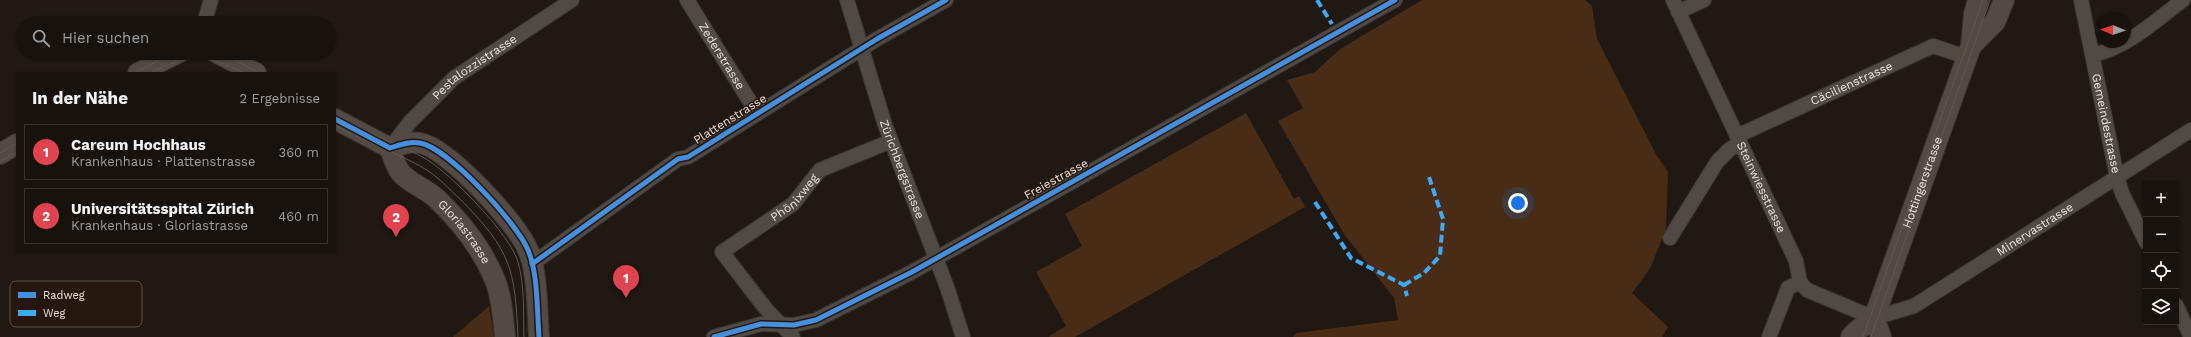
<!DOCTYPE html>
<html lang="de">
<head>
<meta charset="utf-8">
<style>
  body { margin:0; font-family:"Work Sans",sans-serif; background:#201b17; color:#f1f3f6 }
  .controls { position:absolute; right:12px; bottom:12px; display:grid; overflow:hidden; border-radius:0px; box-shadow:0 1px 3px #0004 }
  .controls button { width:36px; height:36px; display:grid; place-items:center; padding:0; border:0; border-bottom:1px solid #36322e; background:#17120e; color:#f1f3f6; font:20px sans-serif }
  .compass { position:absolute; left:2095px; top:12px; width:36px; height:36px; border-radius:50%; background:#17120e; box-shadow:0 1px 3px #0004; rotate:272deg }
  .you { position:absolute; left:1518px; top:203px; width:14px; height:14px; margin:-10px; border:3px solid #fff; border-radius:50%; background:#1a73e8; box-shadow:0 0 0 6px #1a73e833 }
  .badge { display:grid; place-items:center; width:26px; height:26px; border-radius:50%; background:#a59c96; color:#fff; font-size:13px; font-weight:700 }
  .pin { position:absolute; translate:-50% -33px; filter:drop-shadow(0 1px 2px #0008) }
  .pin::after { content:''; position:absolute; top:21px; width:14px; height:12px; background:inherit; clip-path:polygon(0 0,100% 0,50% 100%) }
  .list { margin:0; padding:0; list-style:none }
  h2 { display:flex; justify-content:space-between; align-items:center; height:52px; margin:0; padding:0 16px; font-size:17px }
  h2 small { font-size:13px; font-weight:400; color:#9e9e9e }
  .list li { display:grid; grid-template-columns:26px 1fr auto; gap:12px; align-items:center; box-sizing:border-box; height:56px; margin:0 8px 8px; padding:0 8px; border:1px solid #36322e; border-radius:0px }
  .list b { display:block; font-size:15px; white-space:nowrap }
  .list p { margin:0; font-size:13px; white-space:nowrap; color:#9e9e9e }
  .list em { font-size:13px; font-style:normal; color:#9e9e9e }
  .icon { flex:none; width:22px; height:22px; fill:none; stroke:currentColor; stroke-width:2; stroke-linecap:round; stroke-linejoin:round }
  .map { position:relative; flex:none; width:2191px; height:337px; overflow:hidden }
  .search { position:absolute; background:#17120e; box-shadow:0 1px 3px #0004; left:16px; top:16px; width:320px; height:44px; display:flex; align-items:center; gap:10px; box-sizing:border-box; padding:0 14px; border-radius:22px; color:#9e9e9e; font-size:15px }
  .panel { position:absolute; background:#17120e; box-shadow:0 1px 3px #0004; left:16px; top:72px; width:320px; height:180px; border-radius:0px }
  .map>svg:first-child { display:block }
  .green { fill:#482c15 }
  .lines { fill:none; stroke-linecap:round; stroke-linejoin:round }
  .street-casing { stroke:#3a3431; stroke-width:16 }
  .secondary-casing { stroke:#3a3431; stroke-width:22 }
  .street { stroke:#504a46; stroke-width:14 }
  .secondary { stroke:#524a43; stroke-width:20 }
  .tram { stroke:#5e5954; stroke-width:1 }
  .quiet { stroke:#3fa9f5; stroke-width:4; stroke-dasharray:8 4; stroke-linecap:butt }
  .cycleway-casing { stroke:#25170d; stroke-width:8 }
  .cycleway { stroke:#468fdf; stroke-width:5 }
  .labels { text-anchor:middle; dominant-baseline:central; stroke-width:3; stroke-linejoin:round; paint-order:stroke }
  .street-label { font-size:12px; fill:#ede3dc; stroke:#25170d }
  .key { fill:#25170d; stroke:#61544b; stroke-width:1 }
  .key-label { font-size:11px; fill:#ede3dc }
</style>
</head>
<body>
<div class="map">
<svg width="2191" height="337" viewBox="0 0 2191 337">
  <rect width="100%" height="100%" fill="#1f1813"/>
  <g class="green">
    <polygon points="1422,0 1585,0 1592,6 1597,39 1657,156 1668,172 1666,228 1651,267 1632,293 1668,327 1662,337 1293,337 1296,333 1398,320 1394,298 1344,234 1278,121 1303,108 1287,80 1315,72 1340,49"/>
    <polygon points="1246,113 1294,199 1299,196 1305,207 1075,337 1050,337 1049,336 1066,326 1036,272 1082,246 1065,214"/>
    <polygon points="489,306 494,337 453,337"/>
  </g>
  <g class="lines">
    <defs>
      <g id="street">
        <path id="s1" d="M687 0 757 113"/>
        <path id="s2" d="M847 0 885 125 947 287 963 337"/>
        <path id="s3" d="M1673 0 1796 261 1800 282 1807 290 1874 318 1878 325"/>
        <path id="s4" d="M2081 0 2117 177 2122 193 2146 242"/>
        <polyline points="1678,12 1704,0"/>
        <polyline points="204,23 211,0"/>
        <path d="M2093 55C2128 47 2155 21 2183 0"/>
        <path id="s5" d="M1737 136 1933 46 1967 57"/>
        <path id="s6" d="M390 148 410 122 454 78 572 0"/>
        <polyline points="1670,238 1717,162 1730,149 1740,144"/>
        <polyline points="532,264 678,159 688,157 877,39 946,0"/>
        <polyline points="2176,305 2191,337"/>
        <path id="s7" d="M1874 318 1914 306 2191 130"/>
        <polyline points="714,337 761,324 794,325 816,320 912,272 1395,0"/>
        <path id="s8" d="M793 337 766 309 722 252 793 204 820 170 891 141"/>
        <polyline points="1769,337 1788,288 1800,282"/>
      </g>
      <g id="secondary">
        <polyline points="1971,46 1995,22 2004,0"/>
        <polyline points="217,53 256,73"/>
        <polyline points="138,73 178,53"/>
        <path d="M335 119 390 148C399 145 410 141 420 143 448 148 517 223 528 250 538 273 537 311 539 337"/>
        <path id="s9" d="M390 148C393 157 395 166 401 173 408 182 426 189 436 198 460 221 482 248 495 280 502 297 503 318 505 337"/>
        <polyline points="0,154 17,144"/>
        <polyline points="1874,318 1881,337"/>
        <path id="s10" d="M1851 337C1858 327 1867 326 1874 318L1971 46 1974 14 1978 0"/>
      </g>
    </defs>
    <use href="#street" class="street-casing"/>
    <use href="#secondary" class="secondary-casing"/>
    <use href="#street" class="street"/>
    <use href="#secondary" class="secondary"/>
    <g class="tram">
      <polyline points="222,53 259,73"/>
      <polyline points="135,73 172,53"/>
      <path d="M151 73C186 54 208 54 243 73"/>
      <path d="M335 117C364 133 397 142 426 159 451 174 510 234 518 262 525 286 523 312 524 337"/>
      <path d="M335 125C362 141 393 151 420 166 437 175 449 189 462 201 511 251 515 269 518 337"/>
      <polyline points="0,153 17,143"/>
      <polyline points="0,162 17,152"/>
      <polyline points="1863,337 1983,0"/>
      <polyline points="1871,337 1990,0"/>
    </g>
    <g class="quiet">
      <polyline points="1317,0 1332,24"/>
      <polyline points="1315,202 1351,258 1404,285 1407,296"/>
      <polyline points="1404,285 1424,273 1440,256 1443,219 1428,174"/>
    </g>
    <defs>
      <g id="cycleway">
        <path d="M335 119 390 148C399 145 410 141 420 143 448 148 517 223 528 250 538 273 537 311 539 337"/>
        <polyline points="532,264 678,159 688,157 877,39 946,0"/>
        <polyline points="714,337 761,324 794,325 816,320 912,272 1395,0"/>
      </g>
    </defs>
    <use href="#cycleway" class="cycleway-casing"/>
    <use href="#cycleway" class="cycleway"/>
  </g>
  <g class="labels">
    <g class="street-label">
      <text stroke="none"><textPath href="#s1" startOffset="66">Zederstrasse</textPath></text>
      <text stroke="none"><textPath href="#s6" startOffset="118">Pestalozzistrasse</textPath></text>
      <text stroke="none"><textPath href="#s5" startOffset="126">Cäcilienstrasse</textPath></text>
      <text transform="translate(730 119) rotate(-32)">Plattenstrasse</text>
      <text stroke="none"><textPath href="#s4" startOffset="126">Gemeindestrasse</textPath></text>
      <text stroke="none"><textPath href="#s2" startOffset="178">Zürichbergstrasse</textPath></text>
      <text transform="translate(1056 179) rotate(-29)">Freiestrasse</text>
      <text stroke="none"><textPath href="#s10" startOffset="174">Hottingerstrasse</textPath></text>
      <text stroke="none"><textPath href="#s3" startOffset="207">Steinwiesstrasse</textPath></text>
      <text stroke="none"><textPath href="#s8" startOffset="202">Phönixweg</textPath></text>
      <text stroke="none"><textPath href="#s7" startOffset="185">Minervastrasse</textPath></text>
      <text stroke="none"><textPath href="#s9" startOffset="115">Gloriastrasse</textPath></text>
    </g>
  </g>
  <rect x="10" y="281" width="132" height="46" rx="6" class="key"/>
  <rect x="18" y="292" width="18" height="6" fill="#468fdf"/>
  <rect x="18" y="310" width="18" height="6" fill="#3fa9f5"/>
  <g class="key-label">
    <text x="43" y="299">Radweg</text>
    <text x="43" y="317">Weg</text>
  </g>
</svg>
<div class="controls">
<button>+</button>
<button>−</button>
<button><svg class="icon" aria-label="locate" viewBox="0 0 24 24"><circle cx="12" cy="12" r="6"/><path d="M12 2v4M12 18v4M2 12h4M18 12h4"/></svg></button>
<button><svg class="icon" aria-label="layers" viewBox="0 0 24 24"><path d="M12 4l9 5-9 5-9-5zM3 14l9 5 9-5"/></svg></button>
</div>
<svg class="compass" viewBox="-18 -18 36 36"><path d="M0-13l5 13h-10z" fill="#e53935"/><path d="M0 13l5-13h-10z" fill="#9e9e9e"/></svg>
<div class="you"></div>
<div class="pin badge" style="left:626px;top:298px;background:#e0444e">1</div>
<div class="pin badge" style="left:396px;top:237px;background:#e0444e">2</div>
<div class="search"><svg class="icon" aria-label="search" viewBox="0 0 24 24"><circle cx="10" cy="10" r="6"/><path d="M15 15l6 6"/></svg>Hier suchen</div>
<section class="panel">
<h2>In der Nähe<small>2 Ergebnisse</small></h2>
<ul class="list">
<li><span class="badge" style="background:#e0444e">1</span><div><b>Careum Hochhaus</b><p>Krankenhaus · Plattenstrasse</p></div><em>360 m</em></li>
<li><span class="badge" style="background:#e0444e">2</span><div><b>Universitätsspital Zürich</b><p>Krankenhaus · Gloriastrasse</p></div><em>460 m</em></li>
</ul>
</section>
</div>
</body>
</html>
